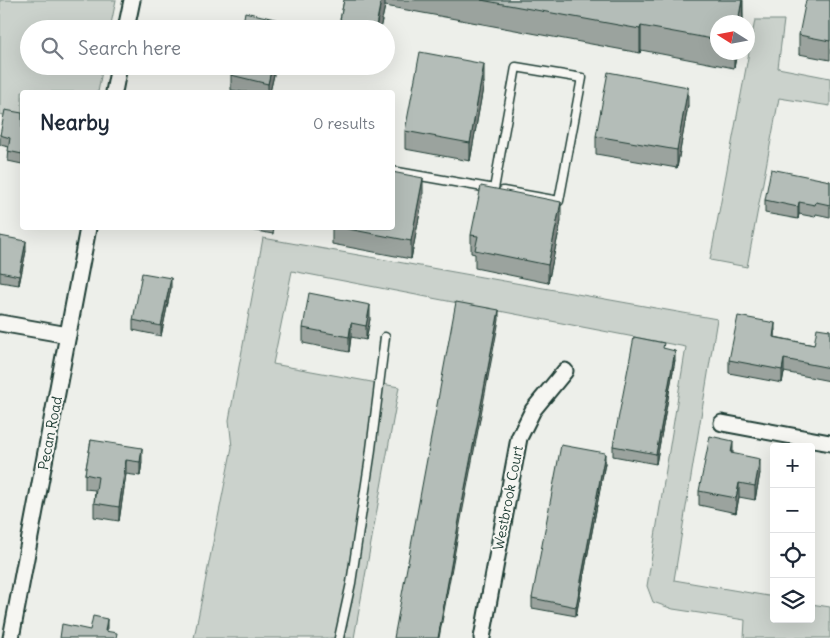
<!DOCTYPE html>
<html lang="en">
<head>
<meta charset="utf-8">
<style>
  body { margin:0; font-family:Delius,sans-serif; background:#f2f2f3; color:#1f2937 }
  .controls { position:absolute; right:15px; bottom:15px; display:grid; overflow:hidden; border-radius:5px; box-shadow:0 5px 20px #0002 }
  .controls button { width:45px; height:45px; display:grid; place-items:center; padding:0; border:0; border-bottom:1px solid #e0e1e3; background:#fff; color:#1f2937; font:25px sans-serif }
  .compass { position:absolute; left:710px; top:15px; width:45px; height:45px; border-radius:50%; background:#fff; box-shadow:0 5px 20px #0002; rotate:281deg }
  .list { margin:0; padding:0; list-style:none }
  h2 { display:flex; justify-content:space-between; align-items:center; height:65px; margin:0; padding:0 20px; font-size:21px }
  h2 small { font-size:16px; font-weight:400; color:#747a83 }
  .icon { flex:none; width:28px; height:28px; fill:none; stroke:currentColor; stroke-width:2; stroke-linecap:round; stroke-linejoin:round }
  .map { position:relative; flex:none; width:830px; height:638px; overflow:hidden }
  .search { position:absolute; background:#fff; box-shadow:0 5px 20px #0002; left:20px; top:20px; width:375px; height:55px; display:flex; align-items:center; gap:12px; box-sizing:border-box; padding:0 18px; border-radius:28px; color:#747a83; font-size:19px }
  .panel { position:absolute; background:#fff; box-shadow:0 5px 20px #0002; left:20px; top:90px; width:375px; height:140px; border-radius:5px }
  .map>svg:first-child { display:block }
  .green { fill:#cbd2cc; stroke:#758880 }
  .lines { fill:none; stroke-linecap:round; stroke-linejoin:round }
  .service-casing { stroke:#1f3d34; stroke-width:11 }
  .minor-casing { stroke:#1f3d34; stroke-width:19 }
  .service { stroke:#f6f6f2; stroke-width:8 }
  .minor { stroke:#f6f6f2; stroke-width:15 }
  .wall { fill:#9ba39e; stroke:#1f3d34 }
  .shaded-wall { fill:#7e8481; stroke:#1f3d34 }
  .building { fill:#b4bdb8; stroke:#1f3d34 }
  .labels { text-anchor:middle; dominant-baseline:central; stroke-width:4; stroke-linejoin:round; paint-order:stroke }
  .street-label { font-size:14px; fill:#1f3d34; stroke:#f6f6f2 }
</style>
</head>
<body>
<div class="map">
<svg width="830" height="638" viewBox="0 0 830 638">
  <rect width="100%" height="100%" fill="#edefea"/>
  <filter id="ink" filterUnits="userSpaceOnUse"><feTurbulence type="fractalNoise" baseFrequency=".02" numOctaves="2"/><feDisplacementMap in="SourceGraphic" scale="10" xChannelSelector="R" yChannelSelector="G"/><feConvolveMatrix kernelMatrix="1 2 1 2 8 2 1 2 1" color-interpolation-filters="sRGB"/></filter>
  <g filter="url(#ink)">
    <g class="green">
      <polygon points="0,0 116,0 110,29 29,29 29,66 103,66 98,92 22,92 22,120 0,114"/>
      <polygon points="755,20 784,20 778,68 830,78 830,106 779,98 747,267 710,260"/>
      <polygon points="263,238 717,319 674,580 774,597 774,619 811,619 811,604 830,607 830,638 744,638 745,620 673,609 653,602 647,586 686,347 292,271 273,364 399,387 354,638 194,638 232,447 229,420"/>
    </g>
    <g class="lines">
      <defs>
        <g id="service">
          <polyline points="392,171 489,188"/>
          <polyline points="494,189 516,67 582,78 559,201 503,191"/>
          <polyline points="339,638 351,583 370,457 385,337"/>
        </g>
        <g id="minor">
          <polyline points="126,29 132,0"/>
          <polyline points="114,92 119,66"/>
          <polyline points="0,323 68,335"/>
          <polyline points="722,423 830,443"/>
          <polyline points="11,638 88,228"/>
          <polyline points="482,638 519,438 533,410 565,371"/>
        </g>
      </defs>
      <use href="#service" class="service-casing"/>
      <use href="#minor" class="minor-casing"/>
      <use href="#service" class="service"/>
      <use href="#minor" class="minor"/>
    </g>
    <g class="wall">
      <polygon points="344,0 743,0 743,22 718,22 718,52 737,52 734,68 641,50 640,53 385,6 380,29 340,29 340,20"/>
      <polygon points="830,0 830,60 799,54 799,35"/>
      <polygon points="233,66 276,66 270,92 243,92 231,90 231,75"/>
      <polygon points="484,82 470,161 405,149 405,131"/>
      <polygon points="688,105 677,168 596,154 596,136"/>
      <polygon points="22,113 22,164 8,161 9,147 0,145 0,134"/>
      <polygon points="830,181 830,217 816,214 815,217 799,214 798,219 765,213 765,200"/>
      <polygon points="423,197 411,259 332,244 332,228 392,228"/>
      <polygon points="561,221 548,283 475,268 475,254 471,253 471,235"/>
      <polygon points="239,228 274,228 273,234"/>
      <polygon points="0,236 26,251 19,285 0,282"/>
      <polygon points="171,288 161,336 133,330 133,320"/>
      <polygon points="370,319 366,340 351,337 349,352 303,343 303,328"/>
      <polygon points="830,330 830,381 784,372 782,383 729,373 729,360 775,337 814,345"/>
      <polygon points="664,348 675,360 656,464 613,456 613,446"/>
      <polygon points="91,440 142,462 140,476 126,474 119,521 94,517 94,503 95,490 85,489 85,474"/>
      <polygon points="733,454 760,473 755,500 739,497 736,513 699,505 699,491"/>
      <polygon points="605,463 576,616 532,608 532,598"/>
    </g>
    <g class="shaded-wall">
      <polygon points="381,0 385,0 385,6 380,29 376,29"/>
      <polygon points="742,0 743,22 738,22"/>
      <polygon points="641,26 641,50 640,53 640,29"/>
      <polygon points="734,52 737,52 734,68"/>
      <polygon points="484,64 484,82 470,161 470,143"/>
      <polygon points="272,66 276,66 270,92 268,92 268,84"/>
      <polygon points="688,87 688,105 677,168 677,150"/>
      <polygon points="423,178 423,197 411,259 411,241"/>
      <polygon points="561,202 561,221 548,283 548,265"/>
      <polygon points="799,202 799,214 798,219 798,207"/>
      <polygon points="26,241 26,251 19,285 19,276"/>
      <polygon points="171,278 171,288 161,336 161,326"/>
      <polygon points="370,305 370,319 366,340 366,326"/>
      <polygon points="499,310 499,320 461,519 439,638 438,638 461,509"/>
      <polygon points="351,323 351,337 349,352 349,337"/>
      <polygon points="775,323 775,337 773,350 773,337"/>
      <polygon points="675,351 675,360 656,464 656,454"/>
      <polygon points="784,359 784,372 782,383 782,370"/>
      <polygon points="733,441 733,455 731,453"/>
      <polygon points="142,448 142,462 140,476 140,462"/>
      <polygon points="605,453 605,463 576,616 576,607"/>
      <polygon points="760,459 760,473 755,500 755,486"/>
      <polygon points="126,460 126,474 119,521 119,507"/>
      <polygon points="739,483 739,497 736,513 736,498"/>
      <polygon points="107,619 107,633 105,631"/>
    </g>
    <g class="building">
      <polygon points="344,0 381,0 376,26 340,20"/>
      <polygon points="481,0 742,0 738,22 718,22 718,40 641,26 640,29"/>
      <polygon points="806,0 830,0 830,41 799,35"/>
      <polygon points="245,12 283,21 281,29 242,29"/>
      <polygon points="420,52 484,64 470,143 405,131"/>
      <polygon points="233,66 272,66 268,84 231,75"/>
      <polygon points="608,72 688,87 677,150 596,136"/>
      <polygon points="5,110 22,113 22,154 8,151 10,138 0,135"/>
      <polygon points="771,169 830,181 830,205 816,202 815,205 799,202 798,207 765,200"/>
      <polygon points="392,172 423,178 411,241 343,228 392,228"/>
      <polygon points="481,186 561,202 548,265 475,250 478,236 471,235"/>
      <polygon points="0,236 26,241 19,276 0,272"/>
      <polygon points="142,273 171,278 161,326 133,320"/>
      <polygon points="309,293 370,305 366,326 351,323 349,337 303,328"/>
      <polygon points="456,302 499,310 461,509 438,638 394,638"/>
      <polygon points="738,316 775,323 773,337 814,345 817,328 830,330 830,368 784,359 782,370 729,360"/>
      <polygon points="634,337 664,343 663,348 675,351 656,454 613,446"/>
      <polygon points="710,436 733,441 731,453 760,459 755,486 739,483 736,498 699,491"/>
      <polygon points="91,440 142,448 140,462 126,460 119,507 94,503 98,477 85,474"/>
      <polygon points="561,445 605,453 576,607 532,598"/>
      <polygon points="93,616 107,619 105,631 117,633 116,638 60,638 62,624 90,630"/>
    </g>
  </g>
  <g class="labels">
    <g class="street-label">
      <text transform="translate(50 433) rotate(-79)">Pecan Road</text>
      <text transform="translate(508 498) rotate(-79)">Westbrook Court</text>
    </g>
  </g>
</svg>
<div class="controls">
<button>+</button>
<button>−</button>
<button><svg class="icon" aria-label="locate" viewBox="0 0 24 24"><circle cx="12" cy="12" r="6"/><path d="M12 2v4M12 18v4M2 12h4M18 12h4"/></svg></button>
<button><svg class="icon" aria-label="layers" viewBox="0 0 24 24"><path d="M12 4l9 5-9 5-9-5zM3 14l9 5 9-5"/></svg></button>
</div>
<svg class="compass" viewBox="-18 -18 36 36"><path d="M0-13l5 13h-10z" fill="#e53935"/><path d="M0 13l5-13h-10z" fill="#747a83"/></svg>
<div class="search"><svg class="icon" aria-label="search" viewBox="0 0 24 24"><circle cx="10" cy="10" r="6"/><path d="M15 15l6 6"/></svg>Search here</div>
<section class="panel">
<h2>Nearby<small>0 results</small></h2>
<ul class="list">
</ul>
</section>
</div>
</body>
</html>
